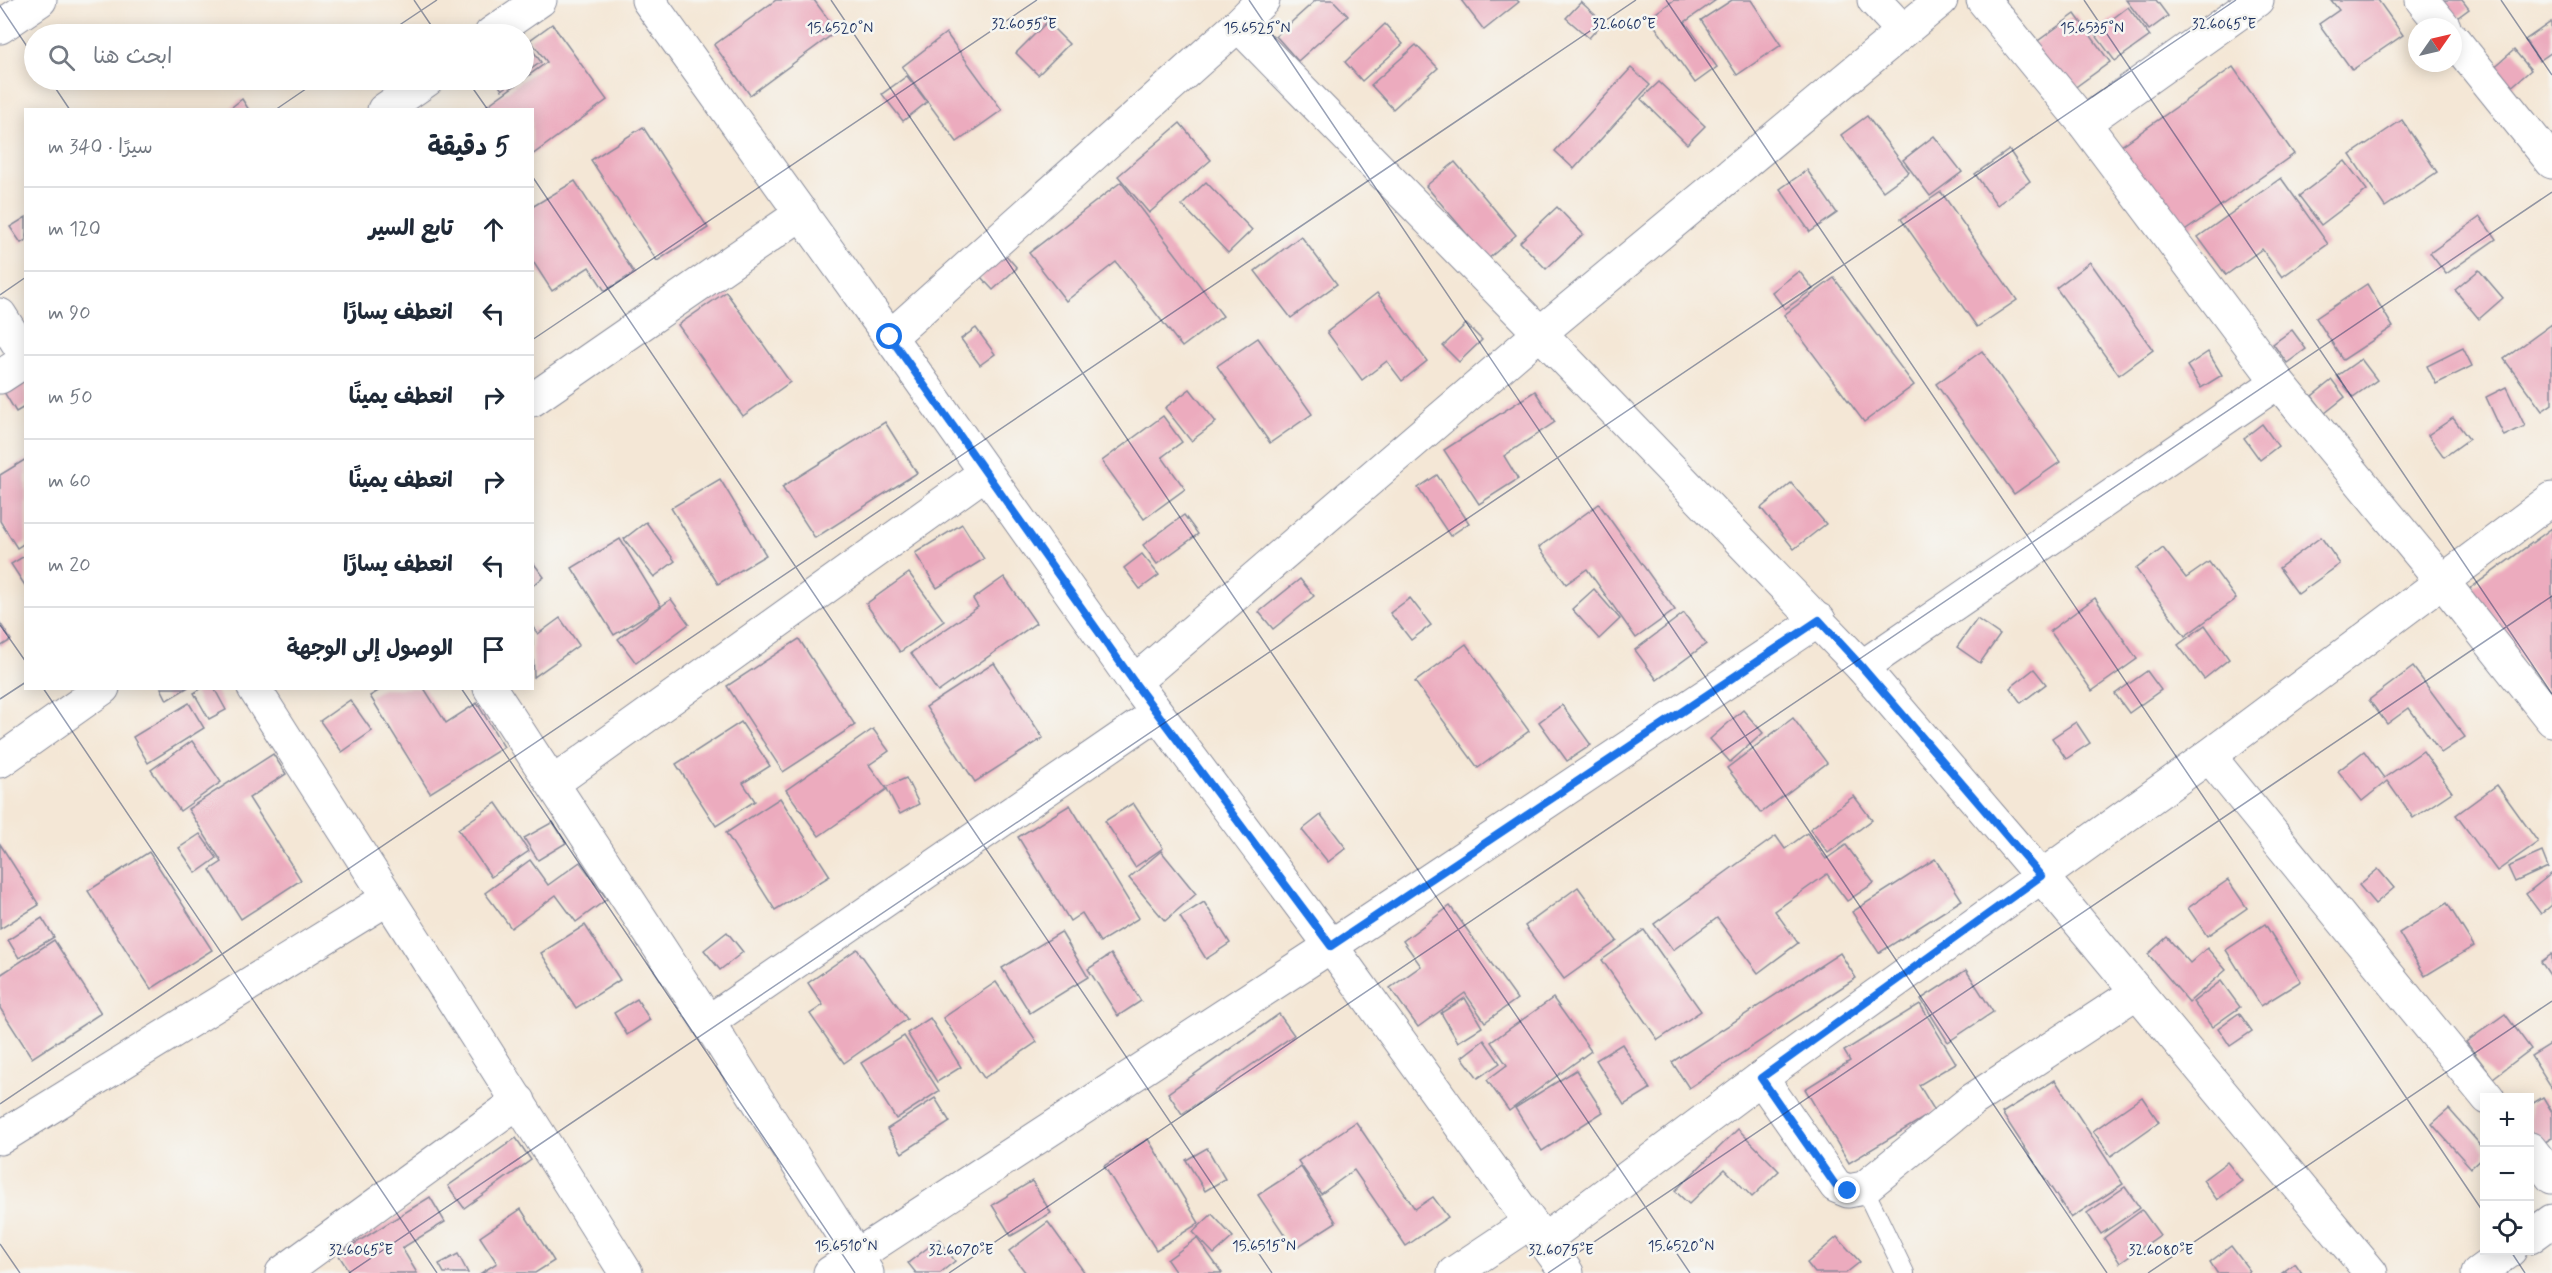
<!DOCTYPE html>
<html lang="ar">
<head>
<meta charset="utf-8">
<style>
  body { margin:0; font-family:Mynerve,"Playpen Sans Arabic",sans-serif; background:#f6f6f7; color:#1f2937; direction:rtl }
  .controls { position:absolute; right:18px; bottom:18px; display:grid; overflow:hidden; border-radius:0px; box-shadow:0 3px 15px #0003 }
  .controls button { width:54px; height:54px; display:grid; place-items:center; padding:0; border:0; border-bottom:2px solid #e0e1e3; background:#fff; color:#1f2937; font:30px sans-serif }
  .compass { position:absolute; left:2408px; top:18px; width:54px; height:54px; border-radius:50%; background:#fff; box-shadow:0 3px 15px #0003; rotate:56deg }
  .stop { position:absolute; width:18px; height:18px; margin:-14px; border:4px solid #1a73e8; border-radius:50%; background:#fff }
  .stop.end { background:#1a73e8; border-color:#fff; box-shadow:0 2px 6px #0008 }
  .list { margin:0; padding:0; list-style:none }
  h2 { display:flex; justify-content:space-between; align-items:center; height:78px; margin:0; padding:0 24px; font-size:26px }
  h2 small { font-size:20px; font-weight:400; color:#747a83 }
  .list li { display:grid; grid-template-columns:39px 1fr auto; gap:18px; align-items:center; box-sizing:border-box; height:84px; padding:0 24px; border-top:2px solid #e0e1e3 }
  .list b { display:block; font-size:22px; white-space:nowrap }
  .list em { font-size:20px; font-style:normal; color:#747a83 }
  .icon { flex:none; width:33px; height:33px; fill:none; stroke:currentColor; stroke-width:2; stroke-linecap:round; stroke-linejoin:round }
  .map { position:relative; flex:none; width:2552px; height:1273px; overflow:hidden; direction:ltr }
  .search { position:absolute; background:#fff; box-shadow:0 3px 15px #0003; left:24px; top:24px; width:510px; height:66px; display:flex; align-items:center; gap:15px; box-sizing:border-box; padding:0 21px; border-radius:33px; color:#747a83; font-size:22px }
  .panel { position:absolute; background:#fff; box-shadow:0 3px 15px #0003; left:24px; top:108px; width:510px; height:582px; border-radius:0px; direction:rtl }
  .map>svg:first-child { display:block }
  .building { fill:#ecabbe }
  .lines { fill:none; stroke-linecap:round; stroke-linejoin:round }
  .service-casing { stroke:#888b9a; stroke-width:20 }
  .minor-casing { stroke:#888b9a; stroke-width:35 }
  .tertiary-casing { stroke:#888b9a; stroke-width:35 }
  .service { stroke:#fff; stroke-width:18 }
  .minor { stroke:#fff; stroke-width:33 }
  .tertiary { stroke:#fff; stroke-width:33 }
  .route { stroke:#1a73e8; stroke-width:8 }
  .ticks { fill:none; stroke:#1b2f5e; stroke-width:1.5; stroke-opacity:0.45 }
  .ticks-label { font-size:15px; text-anchor:middle; fill:#1b2f5e; stroke:#f6f6f2; stroke-width:5; stroke-linejoin:round; paint-order:stroke }
</style>
</head>
<body>
<div class="map">
<svg width="2552" height="1273" viewBox="0 0 2552 1273">
  <rect width="100%" height="100%" fill="#f6f6f2"/>
  <filter id="ink" filterUnits="userSpaceOnUse"><feTurbulence type="fractalNoise" baseFrequency=".0167" numOctaves="2"/><feDisplacementMap in="SourceGraphic" scale="12" xChannelSelector="R" yChannelSelector="G"/><feConvolveMatrix kernelMatrix="1 2 1 2 8 2 1 2 1" color-interpolation-filters="sRGB"/></filter>
  <filter id="wash" filterUnits="userSpaceOnUse"><feTurbulence type="fractalNoise" baseFrequency=".008" numOctaves="4" result="noise"/><feDisplacementMap in="SourceGraphic" scale="24" xChannelSelector="R" yChannelSelector="G"/><feGaussianBlur stdDeviation="1.35" result="paint"/><feColorMatrix in="noise" values="0 0 0 0 0 0 0 0 0 0 0 0 0 0 0 0 0 1.4 0 .05"/><feComposite in="paint" operator="in"/></filter>
  <g filter="url(#wash)">
    <rect width="100%" height="100%" fill="#f4e7d6"/>
    <g id="blocks">
      <g class="building">
        <polygon points="776,0 814,0 837,31 750,95 714,45"/>
        <polygon points="1316,0 1333,0 1348,16 1298,61 1276,36"/>
        <polygon points="1461,0 1517,0 1519,2 1484,30"/>
        <polygon points="1674,0 1716,0 1685,22 1717,67 1695,83 1649,18"/>
        <polygon points="1732,0 1751,0 1781,45 1737,75 1701,20"/>
        <polygon points="2126,0 2156,0 2168,16 2149,30"/>
        <polygon points="2331,0 2378,0 2403,35 2352,70 2319,24 2339,10"/>
        <polygon points="2427,0 2462,0 2469,9 2446,26"/>
        <polygon points="1581,2 1603,22 1589,38 1566,18"/>
        <polygon points="2128,7 2150,36 2115,61 2094,33"/>
        <polygon points="2075,14 2110,62 2066,94 2031,46"/>
        <polygon points="1047,22 1069,44 1038,75 1016,53"/>
        <polygon points="2551,22 2552,52 2539,61 2525,40"/>
        <polygon points="552,24 607,100 532,155 532,110 481,110 547,62 530,40"/>
        <polygon points="1385,24 1403,44 1362,81 1345,62"/>
        <polygon points="946,33 1002,110 957,142 902,67"/>
        <polygon points="524,38 541,62 524,74"/>
        <polygon points="1416,45 1438,68 1393,109 1371,85"/>
        <polygon points="2514,50 2531,70 2508,90 2491,70"/>
        <polygon points="2233,67 2294,154 2179,235 2117,149"/>
        <polygon points="1631,68 1650,85 1574,169 1555,151"/>
        <polygon points="907,76 927,102 903,121 882,94"/>
        <polygon points="495,80 516,80 502,90"/>
        <polygon points="1659,82 1705,126 1687,144 1641,99"/>
        <polygon points="242,99 249,110 228,110"/>
        <polygon points="1867,116 1909,172 1883,191 1841,135"/>
        <polygon points="2402,120 2437,172 2385,207 2350,155"/>
        <polygon points="1180,123 1211,160 1149,213 1118,176"/>
        <polygon points="643,127 708,228 657,261 591,160"/>
        <polygon points="1934,136 1962,172 1930,196 1903,160"/>
        <polygon points="2009,150 2030,181 1997,205 1975,174"/>
        <polygon points="2345,161 2367,190 2321,225 2299,196"/>
        <polygon points="1455,162 1516,235 1488,259 1426,186"/>
        <polygon points="1807,170 1837,213 1810,232 1780,189"/>
        <polygon points="2281,178 2328,244 2282,277 2262,249 2226,275 2198,237"/>
        <polygon points="575,181 634,273 605,291 589,267 552,291 532,260 532,207"/>
        <polygon points="1121,182 1223,316 1182,347 1116,262 1066,301 1029,253"/>
        <polygon points="1206,182 1252,230 1228,253 1182,205"/>
        <polygon points="1941,192 2017,300 1977,327 1901,219"/>
        <polygon points="1557,207 1583,234 1546,269 1520,242"/>
        <polygon points="26,217 26,240 21,243 10,227"/>
        <polygon points="2480,217 2496,239 2446,274 2430,253"/>
        <polygon points="1301,236 1337,284 1291,318 1255,271"/>
        <polygon points="1004,253 1017,268 993,290 980,276"/>
        <polygon points="2090,262 2153,350 2119,375 2056,288"/>
        <polygon points="2479,270 2503,298 2479,319 2455,290"/>
        <polygon points="1799,271 1813,289 1785,309 1772,292"/>
        <polygon points="1834,278 1914,385 1864,422 1784,315"/>
        <polygon points="2367,284 2393,327 2343,360 2316,318"/>
        <polygon points="726,292 790,382 743,416 678,325"/>
        <polygon points="1377,293 1427,361 1402,381 1387,361 1362,380 1327,332"/>
        <polygon points="1466,324 1482,340 1459,362 1443,346"/>
        <polygon points="2552,324 2552,404 2542,411 2504,359"/>
        <polygon points="976,328 995,354 980,365 961,339"/>
        <polygon points="2292,330 2306,349 2287,363 2273,344"/>
        <polygon points="1258,338 1312,414 1270,443 1217,366"/>
        <polygon points="2463,348 2472,366 2436,384 2427,366"/>
        <polygon points="1982,351 2060,462 2014,494 1936,384"/>
        <polygon points="2208,352 2222,375 2201,388 2187,366"/>
        <polygon points="2361,359 2377,380 2353,397 2337,376"/>
        <polygon points="26,379 26,406 16,412 4,392"/>
        <polygon points="2332,380 2345,397 2325,413 2312,396"/>
        <polygon points="2506,387 2525,426 2504,436 2486,397"/>
        <polygon points="1190,389 1216,422 1191,441 1165,408"/>
        <polygon points="1535,391 1555,422 1504,456 1518,479 1479,504 1444,450"/>
        <polygon points="1163,416 1182,442 1162,457 1185,489 1144,519 1102,461"/>
        <polygon points="2453,418 2469,439 2444,457 2428,435"/>
        <polygon points="885,422 917,473 815,538 782,487"/>
        <polygon points="2262,424 2278,446 2260,460 2244,438"/>
        <polygon points="26,459 26,542 17,548 0,521 0,475"/>
        <polygon points="1437,475 1469,523 1450,536 1418,488"/>
        <polygon points="720,479 766,555 718,584 671,508"/>
        <polygon points="1791,483 1826,524 1794,549 1761,508"/>
        <polygon points="1599,504 1675,610 1636,638 1587,569 1566,584 1539,547"/>
        <polygon points="1184,515 1198,534 1157,564 1143,545"/>
        <polygon points="646,522 675,561 654,577 624,539"/>
        <polygon points="962,524 984,559 937,588 915,553"/>
        <polygon points="2552,528 2552,698 2467,591"/>
        <polygon points="2321,537 2340,564 2298,594 2279,568"/>
        <polygon points="620,539 661,606 614,635 572,568"/>
        <polygon points="2163,548 2186,578 2209,562 2236,599 2185,636 2136,569"/>
        <polygon points="1142,554 1159,575 1140,589 1124,568"/>
        <polygon points="26,555 26,587 11,564"/>
        <polygon points="532,561 544,577 532,586"/>
        <polygon points="909,573 944,621 900,652 866,604"/>
        <polygon points="1004,577 1036,623 938,692 911,653 978,607 973,599"/>
        <polygon points="1300,579 1314,596 1273,629 1259,612"/>
        <polygon points="1594,589 1620,619 1599,639 1572,609"/>
        <polygon points="1410,598 1431,625 1411,640 1390,613"/>
        <polygon points="2095,598 2137,659 2092,691 2050,631"/>
        <polygon points="671,599 689,624 636,663 618,639"/>
        <polygon points="1684,613 1706,644 1657,680 1635,650"/>
        <polygon points="560,618 579,645 534,677 532,626 538,634"/>
        <polygon points="1977,619 2000,635 1980,663 1957,647"/>
        <polygon points="0,623 11,640 0,647"/>
        <polygon points="2205,625 2229,659 2204,679 2178,645"/>
        <polygon points="799,639 855,725 783,772 727,686"/>
        <polygon points="1466,644 1529,731 1478,768 1415,682"/>
        <polygon points="994,663 1043,738 975,782 926,707"/>
        <polygon points="2413,667 2465,737 2441,753 2409,708 2387,724 2369,700"/>
        <polygon points="2034,669 2046,684 2021,703 2010,688"/>
        <polygon points="2147,671 2161,690 2129,713 2115,694"/>
        <polygon points="161,688 187,688 167,700"/>
        <polygon points="202,688 214,688 226,710 209,719 194,693"/>
        <polygon points="383,688 424,688 446,723 477,703 504,747 430,793 370,696"/>
        <polygon points="350,700 372,731 342,752 320,721"/>
        <polygon points="189,703 204,728 148,763 133,737"/>
        <polygon points="1562,705 1591,745 1567,761 1539,722"/>
        <polygon points="1743,710 1763,733 1730,762 1710,739"/>
        <polygon points="1793,718 1827,763 1761,813 1727,768"/>
        <polygon points="741,722 770,766 743,783 755,801 716,826 676,764"/>
        <polygon points="2076,722 2090,743 2066,759 2052,738"/>
        <polygon points="873,729 889,751 869,765 887,789 819,836 786,790"/>
        <polygon points="192,741 221,782 180,811 151,770"/>
        <polygon points="2364,751 2384,778 2423,751 2452,792 2413,818 2387,781 2362,801 2338,771"/>
        <polygon points="273,754 286,774 249,798 301,880 241,919 210,870 222,862 188,809"/>
        <polygon points="906,778 919,804 900,814 886,787"/>
        <polygon points="2497,785 2538,842 2497,871 2456,815"/>
        <polygon points="1854,796 1872,820 1828,853 1810,829"/>
        <polygon points="780,798 830,876 775,910 726,833"/>
        <polygon points="496,803 529,851 491,877 458,829"/>
        <polygon points="1133,803 1163,848 1135,867 1105,821"/>
        <polygon points="1070,805 1139,918 1100,942 1082,913 1070,921 1018,837"/>
        <polygon points="1321,815 1346,848 1328,862 1302,830"/>
        <polygon points="553,822 566,843 538,860 524,838"/>
        <polygon points="1807,833 1826,859 1846,845 1874,883 1847,901 1827,874 1775,911 1798,943 1758,973 1717,918 1673,950 1654,924 1776,836 1785,849"/>
        <polygon points="200,834 217,858 196,873 179,848"/>
        <polygon points="0,844 39,905 0,929"/>
        <polygon points="1161,851 1196,894 1165,921 1129,878"/>
        <polygon points="149,852 212,950 151,989 88,891"/>
        <polygon points="2542,852 2548,867 2515,882 2508,867"/>
        <polygon points="1935,859 1962,900 1879,953 1852,912"/>
        <polygon points="530,860 548,885 580,862 607,899 576,922 556,895 511,928 485,893"/>
        <polygon points="2378,869 2394,888 2375,904 2359,885"/>
        <polygon points="2552,873 2552,905 2541,914 2526,894"/>
        <polygon points="2228,880 2247,908 2207,936 2188,908"/>
        <polygon points="1578,887 1617,941 1564,979 1525,926"/>
        <polygon points="1204,902 1230,943 1206,959 1180,917"/>
        <polygon points="2447,903 2474,946 2425,976 2399,933"/>
        <polygon points="1450,906 1517,999 1485,1022 1465,993 1418,1027 1390,988 1421,966 1403,941"/>
        <polygon points="42,918 54,937 19,958 8,940"/>
        <polygon points="2265,924 2301,981 2261,1006 2226,950"/>
        <polygon points="585,925 620,980 576,1008 541,953"/>
        <polygon points="1644,930 1701,1011 1658,1040 1602,960"/>
        <polygon points="727,932 743,952 720,970 704,950"/>
        <polygon points="1061,932 1088,977 1030,1013 1002,968"/>
        <polygon points="2167,937 2190,963 2207,948 2226,970 2189,1002 2148,954"/>
        <polygon points="54,940 101,1013 32,1058 0,1008 0,975"/>
        <polygon points="857,949 907,1019 844,1063 810,1014 823,1005 808,983"/>
        <polygon points="1840,953 1856,978 1689,1088 1672,1062"/>
        <polygon points="1111,954 1141,1001 1118,1016 1088,969"/>
        <polygon points="2552,954 2552,978 2541,962"/>
        <polygon points="1966,970 1993,1012 1948,1042 1921,999"/>
        <polygon points="2221,981 2240,1007 2212,1027 2193,1002"/>
        <polygon points="996,982 1037,1042 984,1078 943,1018"/>
        <polygon points="1465,998 1482,1027 1458,1042 1441,1013"/>
        <polygon points="1553,998 1591,1051 1509,1111 1487,1080 1507,1065 1491,1042"/>
        <polygon points="637,999 650,1020 627,1035 614,1013"/>
        <polygon points="1920,1004 1956,1063 1919,1085 1935,1111 1849,1163 1805,1089 1850,1061 1844,1051"/>
        <polygon points="2239,1013 2252,1031 2230,1046 2218,1028"/>
        <polygon points="1279,1014 1294,1035 1182,1114 1168,1093"/>
        <polygon points="2505,1014 2531,1049 2493,1078 2466,1042"/>
        <polygon points="930,1018 961,1067 937,1082 907,1033"/>
        <polygon points="904,1036 939,1091 896,1119 861,1063"/>
        <polygon points="1484,1040 1500,1063 1478,1078 1462,1057"/>
        <polygon points="2552,1043 2552,1089 2531,1056"/>
        <polygon points="1622,1044 1650,1089 1624,1105 1596,1060"/>
        <polygon points="1576,1070 1603,1112 1542,1151 1515,1108"/>
        <polygon points="2055,1080 2123,1184 2071,1218 2002,1113"/>
        <polygon points="2142,1097 2159,1122 2111,1156 2093,1131"/>
        <polygon points="2543,1097 2552,1112 2552,1138 2540,1145 2530,1127 2530,1105"/>
        <polygon points="935,1098 950,1122 902,1153 887,1129"/>
        <polygon points="2449,1109 2484,1149 2484,1156 2471,1168 2432,1124"/>
        <polygon points="1356,1122 1415,1209 1433,1197 1448,1217 1406,1246 1354,1170 1321,1194 1298,1161"/>
        <polygon points="1738,1129 1779,1171 1752,1197 1725,1169 1689,1204 1675,1191"/>
        <polygon points="516,1138 531,1160 464,1208 448,1186"/>
        <polygon points="1148,1139 1199,1223 1156,1250 1104,1166"/>
        <polygon points="1207,1148 1225,1179 1205,1191 1186,1160"/>
        <polygon points="2227,1162 2242,1181 2217,1200 2203,1180"/>
        <polygon points="1301,1167 1336,1222 1294,1249 1258,1195"/>
        <polygon points="1032,1181 1051,1213 1011,1236 992,1205"/>
        <polygon points="2125,1187 2140,1208 2101,1234 2087,1213"/>
        <polygon points="430,1197 445,1222 402,1248 417,1273 350,1273 338,1254"/>
        <polygon points="521,1209 554,1261 535,1273 481,1273 497,1263 480,1237"/>
        <polygon points="2142,1210 2160,1235 2120,1263 2104,1238"/>
        <polygon points="1212,1214 1233,1237 1214,1254 1193,1232"/>
        <polygon points="1048,1222 1085,1273 1026,1273 1009,1251"/>
        <polygon points="1837,1237 1860,1262 1846,1273 1815,1273 1807,1263"/>
        <polygon points="1197,1238 1222,1273 1176,1273 1167,1260"/>
        <polygon points="939,1239 955,1261 940,1273 916,1273 908,1263"/>
        <polygon points="2231,1246 2250,1271 2247,1273 2217,1273 2210,1262"/>
        <polygon points="458,1254 468,1273 444,1273 439,1264"/>
        <polygon points="2295,1263 2302,1273 2282,1273"/>
      </g>
    </g>
  </g>
  <g filter="url(#ink)">
    <use href="#blocks" fill-opacity="0" stroke="#888b9a" stroke-width="1.5"/>
    <g class="lines">
      <defs>
        <polyline id="service" points="1864,1188 1905,1273"/>
        <g id="minor">
          <polyline points="1874,0 1903,31"/>
          <polyline points="1983,0 2084,123 2278,382 2442,581 2552,720"/>
          <polyline points="2422,0 2444,27"/>
          <polyline points="1238,25 1540,333 1862,667 2041,876 2371,1273"/>
          <polyline points="0,27 40,0"/>
          <polyline points="491,34 540,0"/>
          <polyline points="2453,39 2552,162"/>
          <polyline points="384,110 427,80"/>
          <polyline points="2084,123 2257,0"/>
          <polyline points="0,315 26,356"/>
          <polyline points="890,337 1238,25 1263,0"/>
          <polyline points="0,377 26,360"/>
          <polyline points="532,400 802,213"/>
          <polyline points="1862,667 2278,382"/>
          <polyline points="1134,682 1540,333 1941,0"/>
          <path d="M254 688C378 884 504 1077 626 1273"/>
          <polyline points="490,688 708,1022 867,1273"/>
          <polyline points="2209,756 2488,1098"/>
          <polyline points="0,761 103,688"/>
          <polyline points="553,783 985,473"/>
          <polyline points="708,1022 1156,714"/>
          <polyline points="1761,1078 1836,1186 1848,1191 1864,1188 1971,1101 2137,992"/>
          <polyline points="0,1138 387,899"/>
          <polyline points="2530,1149 2552,1177"/>
          <polyline points="2530,1237 2552,1221"/>
          <polyline points="1543,1241 1761,1078 2209,756 2552,499"/>
          <polyline points="282,1273 519,1101"/>
          <polyline points="830,1273 1331,946 1819,620"/>
          <polyline points="1454,1273 1529,1223"/>
          <polyline points="2478,1273 2510,1250"/>
        </g>
        <polyline id="tertiary" points="648,0 890,337 1134,682 1331,946 1567,1273"/>
      </defs>
      <use href="#service" class="service-casing"/>
      <use href="#minor" class="minor-casing"/>
      <use href="#tertiary" class="tertiary-casing"/>
      <use href="#service" class="service"/>
      <use href="#minor" class="minor"/>
      <use href="#tertiary" class="tertiary"/>
    </g>
  </g>
  <g class="lines" filter="url(#ink)">
    <polyline class="route" points="890,337 1134,682 1331,946 1819,620 1862,667 2041,876 1761,1078 1836,1186 1848,1191"/>
  </g>
  <path class="ticks" d="M414 0 437 34M831 0 1690 1273M1249 0 2107 1273M1666 0 2484 1213M2084 0 2552 694M2501 0 2552 75M0 6 34 57M386 34 437 0M50 80 70 110M467 80 488 110M275 110 319 80M532 176 1272 1273M0 295 26 277M532 340 1037 0M0 625 26 662M43 688 437 1273M461 688 855 1273M0 699 26 682M0 1104 1636 0M0 1244 20 1273M2510 1250 2525 1273M349 1273 2236 0M949 1273 2552 192M1548 1273 2552 596M2148 1273 2552 1001"/>
  <g class="ticks-label">
    <text x="1024" y="29">32.6055°E</text>
    <text x="1624" y="29">32.6060°E</text>
    <text x="2224" y="29">32.6065°E</text>
    <text x="840" y="33">15.6520°N</text>
    <text x="1257" y="33">15.6525°N</text>
    <text x="2092" y="33">15.6535°N</text>
    <text x="846" y="1251">15.6510°N</text>
    <text x="1264" y="1251">15.6515°N</text>
    <text x="1681" y="1251">15.6520°N</text>
    <text x="361" y="1255">32.6065°E</text>
    <text x="961" y="1255">32.6070°E</text>
    <text x="1561" y="1255">32.6075°E</text>
    <text x="2161" y="1255">32.6080°E</text>
  </g>
</svg>
<div class="controls">
<button>+</button>
<button>−</button>
<button><svg class="icon" aria-label="locate" viewBox="0 0 24 24"><circle cx="12" cy="12" r="6"/><path d="M12 2v4M12 18v4M2 12h4M18 12h4"/></svg></button>
</div>
<svg class="compass" viewBox="-18 -18 36 36"><path d="M0-13l5 13h-10z" fill="#e53935"/><path d="M0 13l5-13h-10z" fill="#747a83"/></svg>
<div class="stop" style="left:890px;top:337px"></div>
<div class="stop end" style="left:1848px;top:1191px"></div>
<div class="search"><svg class="icon" aria-label="search" viewBox="0 0 24 24"><circle cx="10" cy="10" r="6"/><path d="M15 15l6 6"/></svg>ابحث هنا</div>
<section class="panel">
<h2>5 دقيقة<small>سيرًا · 340 m</small></h2>
<ul class="list">
<li><svg class="icon" aria-label="ahead" viewBox="0 0 24 24"><path d="M12 20V5M6 11l6-6 6 6"/></svg><div><b>تابع السير</b></div><em>120 m</em></li>
<li><svg class="icon" aria-label="left" viewBox="0 0 24 24"><path d="M17 20v-9H6M10 6l-5 5 5 5"/></svg><div><b>انعطف يسارًا</b></div><em>90 m</em></li>
<li><svg class="icon" aria-label="right" viewBox="0 0 24 24"><path d="M7 20v-9h11M14 6l5 5-5 5"/></svg><div><b>انعطف يمينًا</b></div><em>50 m</em></li>
<li><svg class="icon" aria-label="right" viewBox="0 0 24 24"><path d="M7 20v-9h11M14 6l5 5-5 5"/></svg><div><b>انعطف يمينًا</b></div><em>60 m</em></li>
<li><svg class="icon" aria-label="left" viewBox="0 0 24 24"><path d="M17 20v-9H6M10 6l-5 5 5 5"/></svg><div><b>انعطف يسارًا</b></div><em>20 m</em></li>
<li><svg class="icon" aria-label="arrive" viewBox="0 0 24 24"><path d="M6 21V4h12l-3 4 3 4H6"/></svg><div><b>الوصول إلى الوجهة</b></div></li>
</ul>
</section>
</div>
</body>
</html>
